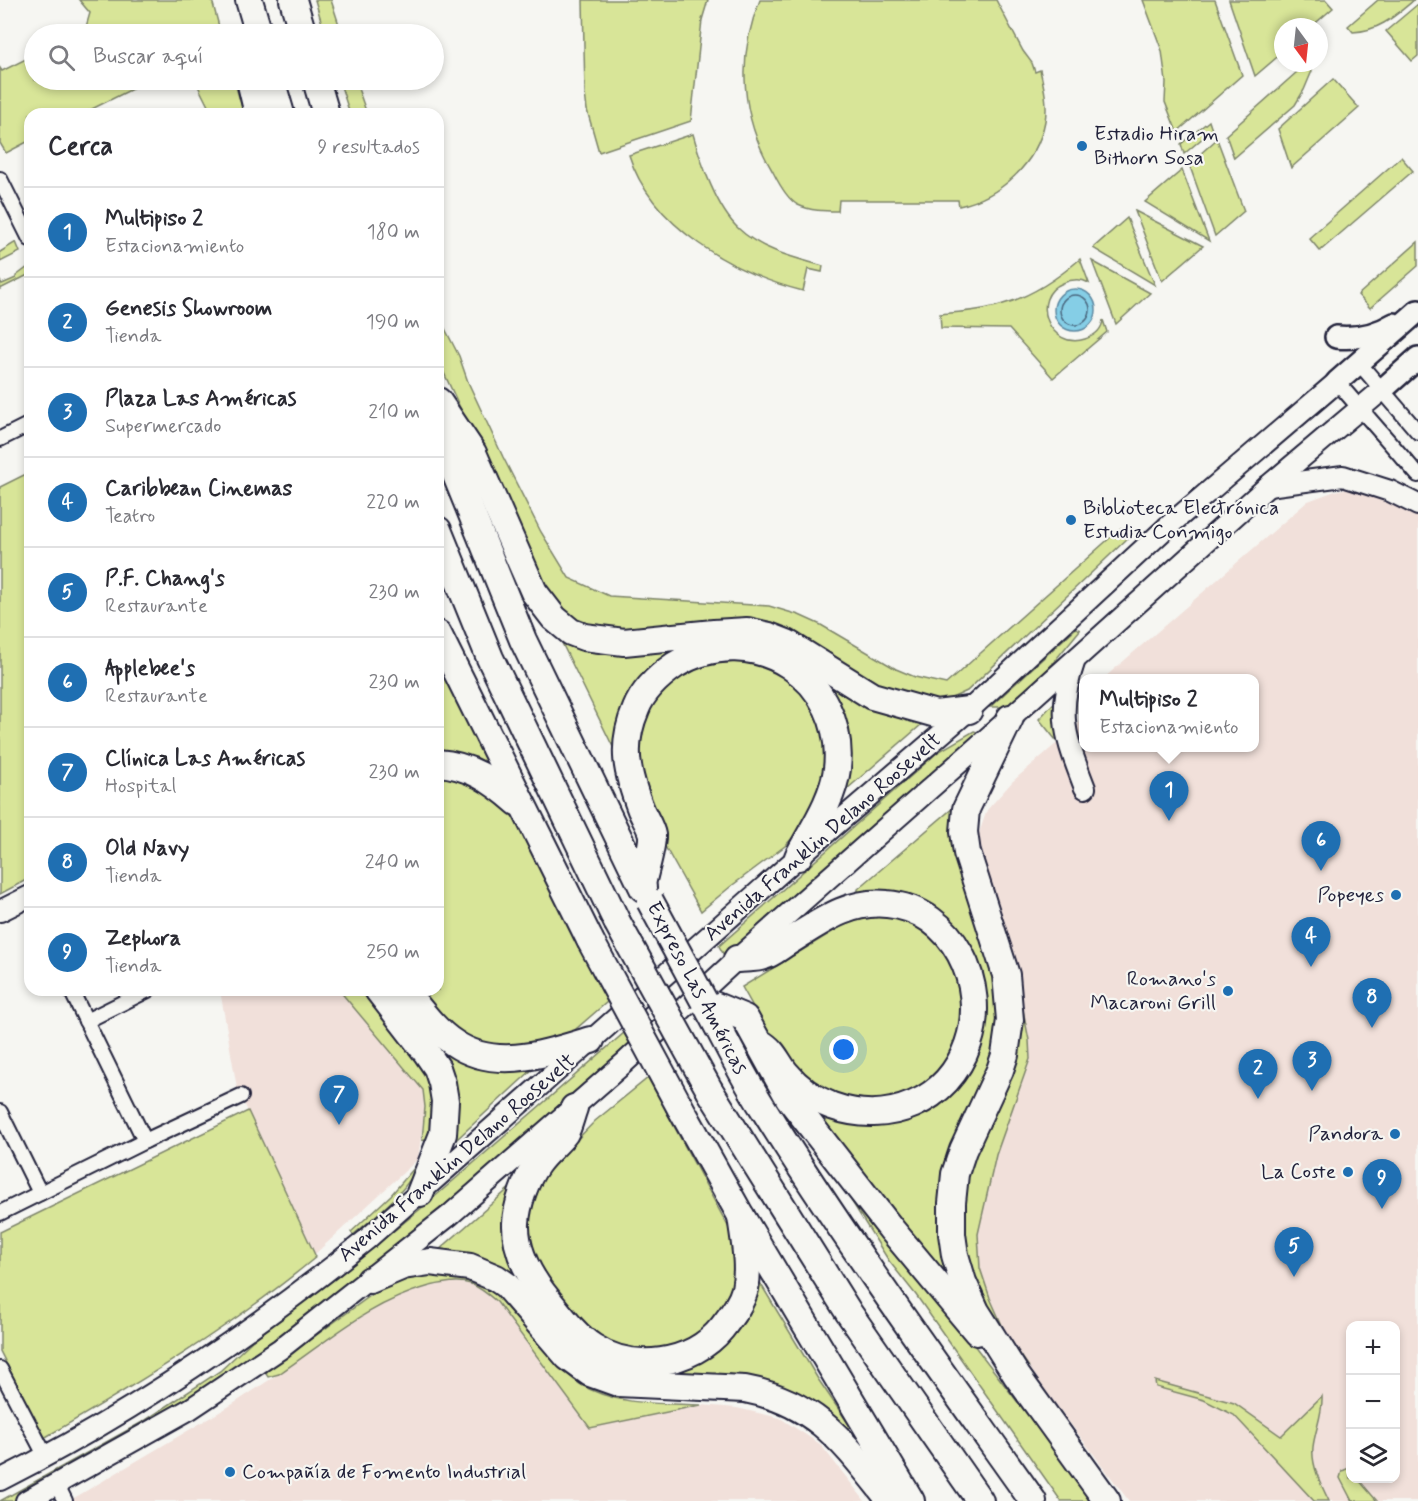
<!DOCTYPE html>
<html lang="es">
<head>
<meta charset="utf-8">
<style>
  body { margin:0; font-family:Mynerve,sans-serif; background:#f2f2f3; color:#2b2b33 }
  .controls { position:absolute; right:18px; bottom:18px; display:grid; overflow:hidden; border-radius:12px; box-shadow:0 3px 9px #0003 }
  .controls button { width:54px; height:54px; display:grid; place-items:center; padding:0; border:0; border-bottom:2px solid #e1e1e2; background:#fff; color:#2b2b33; font:30px sans-serif }
  .compass { position:absolute; left:1274px; top:18px; width:54px; height:54px; border-radius:50%; background:#fff; box-shadow:0 3px 9px #0003; rotate:165deg }
  .you { position:absolute; left:844px; top:1050px; width:21px; height:21px; margin:-15px; border:4px solid #fff; border-radius:50%; background:#1a73e8; box-shadow:0 0 0 9px #1a73e833 }
  .badge { display:grid; place-items:center; width:39px; height:39px; border-radius:50%; background:#1f6fb2; color:#fff; font-size:20px; font-weight:700 }
  .pin { position:absolute; translate:-50% -50px; filter:drop-shadow(0 2px 3px #0008) }
  .pin::after { content:''; position:absolute; top:32px; width:21px; height:18px; background:inherit; clip-path:polygon(0 0,100% 0,50% 100%) }
  .popup { position:absolute; left:1079px; top:674px; width:180px; height:78px; box-sizing:border-box; display:grid; place-content:center; border-radius:12px; background:#fff; filter:drop-shadow(0 2px 4px #0005); font-size:20px; white-space:nowrap; color:#7c7c81 }
  .popup b { font-size:22px; color:#2b2b33 }
  .popup::after { content:''; position:absolute; left:50%; top:100%; margin-left:-12px; border:12px solid transparent; border-top-color:#fff }
  .list { margin:0; padding:0; list-style:none }
  h2 { display:flex; justify-content:space-between; align-items:center; height:78px; margin:0; padding:0 24px; font-size:26px }
  h2 small { font-size:20px; font-weight:400; color:#7c7c81 }
  .list li { display:grid; grid-template-columns:39px 1fr auto; gap:18px; align-items:center; box-sizing:border-box; height:90px; padding:0 24px; border-top:2px solid #e1e1e2 }
  .list b { display:block; font-size:22px; white-space:nowrap }
  .list p { margin:0; font-size:20px; white-space:nowrap; color:#7c7c81 }
  .list em { font-size:20px; font-style:normal; color:#7c7c81 }
  .icon { flex:none; width:33px; height:33px; fill:none; stroke:currentColor; stroke-width:2; stroke-linecap:round; stroke-linejoin:round }
  .map { position:relative; flex:none; width:1418px; height:1501px; overflow:hidden }
  .search { position:absolute; background:#fff; box-shadow:0 3px 9px #0003; left:24px; top:24px; width:420px; height:66px; display:flex; align-items:center; gap:15px; box-sizing:border-box; padding:0 21px; border-radius:33px; color:#7c7c81; font-size:22px }
  .panel { position:absolute; background:#fff; box-shadow:0 3px 9px #0003; left:24px; top:108px; width:420px; height:888px; border-radius:18px }
  .map>svg:first-child { display:block }
  .built { fill:#f1e0da; fill-rule:evenodd }
  .green { fill:#d8e598; stroke:#7d846a; stroke-width:1.5 }
  .water { fill:#85cee6; stroke:#5d89a2; stroke-width:1.5 }
  .lines { fill:none; stroke-linecap:round; stroke-linejoin:round }
  .shore { stroke:#4a677f; stroke-width:1.5 }
  .street-casing { stroke:#22223b; stroke-width:18 }
  .secondary-casing { stroke:#22223b; stroke-width:24 }
  .primary-casing { stroke:#22223b; stroke-width:26 }
  .highway-casing { stroke:#22223b; stroke-width:30 }
  .street { stroke:#f6f6f2; stroke-width:14 }
  .secondary { stroke:#f6f6f2; stroke-width:20 }
  .primary { stroke:#f6f6f2; stroke-width:21 }
  .highway { stroke:#f6f6f2; stroke-width:26 }
  .highway-bridge-casing { stroke:#22223b; stroke-width:30; stroke-linecap:butt }
  .highway-bridge { stroke:#f6f6f2; stroke-width:26 }
  .poi-dot { fill:#1f6fb2; stroke:#f6f6f2; stroke-width:2 }
  .labels { text-anchor:middle; dominant-baseline:central; stroke-width:4.5; stroke-linejoin:round; paint-order:stroke }
  .poi-label { font-size:21px; fill:#22223b; stroke:#f6f6f2; text-anchor:end }
  .street-label { font-size:21px; fill:#22223b; stroke:#f6f6f2 }
</style>
</head>
<body>
<div class="map">
<svg width="1418" height="1501" viewBox="0 0 1418 1501">
  <rect width="100%" height="100%" fill="#f6f6f2"/>
  <filter id="ink" filterUnits="userSpaceOnUse"><feTurbulence type="fractalNoise" baseFrequency=".0167" numOctaves="2"/><feDisplacementMap in="SourceGraphic" scale="12" xChannelSelector="R" yChannelSelector="G"/><feConvolveMatrix kernelMatrix="1 2 1 2 8 2 1 2 1" color-interpolation-filters="sRGB"/></filter>
  <g filter="url(#ink)">
    <g class="built">
      <path d="M1362 488 1406 508 1418 516V1501H1129L1051 1398 1006 1334 990 1298 980 1268 978 1234 996 1155 1030 1059V1045L981 864 977 839 987 810 1013 781 1078 725 1083 701 1084 748H1254V678H1104L1308 501 1338 490ZM1350 1326H1396V1478H1350Z"/>
      <polygon points="220,990 339,990 423,1090 425,1107 418,1159 315,1254 237,1088"/>
      <polygon points="450,1282 471,1284 482,1289 497,1302 590,1428 701,1405 737,1408 780,1418 820,1444 865,1501 69,1501 233,1404 295,1363 359,1316 390,1299 413,1291"/>
    </g>
    <g class="green">
      <polygon points="79,0 212,0 221,34 64,34 81,26 86,27 90,13"/>
      <polygon points="315,0 331,0 342,34 325,34"/>
      <polygon points="583,0 708,0 702,20 691,121 599,152 587,110 585,93"/>
      <path d="M760 0H996L1023 51 1032 63 1035 72 1040 70C1044 87 1048 104 1045 121 1037 164 1000 197 959 206L958 200H839L838 211C825 211 810 211 798 205 788 200 778 182 773 172 741 118 736 58 760 0Z"/>
      <polygon points="1143,0 1215,0 1242,75 1177,132 1165,102 1166,82 1162,51"/>
      <polygon points="1229,0 1326,0 1333,8 1311,27 1283,27 1283,52 1255,76"/>
      <path d="M1378 0H1414C1395 16 1379 31 1353 32L1348 26Z"/>
      <polygon points="1418,4 1418,56 1412,61 1386,31"/>
      <polygon points="34,48 34,80 150,80 82,114 30,114 29,141 6,153 0,143 0,68 2,71 30,57 27,52"/>
      <polygon points="1306,64 1312,71 1304,90 1295,105 1234,158 1226,135"/>
      <polygon points="1333,79 1359,108 1291,168 1278,129"/>
      <polygon points="195,80 234,80 244,114 212,114"/>
      <polygon points="339,80 355,80 367,114 350,114"/>
      <polygon points="1209,121 1212,130 1184,154 1181,144"/>
      <path d="M693 134C701 163 717 209 739 229 761 250 795 258 823 266L822 272 808 269 803 291C734 274 651 226 629 155Z"/>
      <polygon points="1217,139 1244,211 1215,236 1189,164"/>
      <polygon points="1401,157 1413,171 1320,251 1309,238"/>
      <polygon points="1182,170 1209,241 1145,202"/>
      <polygon points="1135,211 1203,246 1162,281"/>
      <polygon points="1127,218 1155,285 1093,248"/>
      <polygon points="16,242 20,252 0,262 0,252"/>
      <polygon points="1418,242 1418,266 1370,308 1358,295"/>
      <path d="M1080 259 1089 283C1080 278 1072 279 1063 283 1028 297 1050 351 1085 339 1094 336 1102 330 1103 320L1107 332 1053 378 1009 329 941 328 940 314C960 312 981 311 1000 305 1030 297 1057 279 1080 259Z"/>
      <polygon points="1092,261 1150,293 1116,324"/>
      <polygon points="28,267 30,274 0,289 0,281 2,284 16,278 16,276"/>
      <polygon points="438,315 459,356 468,382 503,457 541,532 569,578 609,596 769,606 799,615 821,625 896,669 915,677 946,684 1121,528 1128,530 1129,537 967,691 939,704 595,630 554,611 438,360"/>
      <polygon points="30,472 30,878 0,894 0,487"/>
      <polygon points="1076,628 1080,630 1039,680 1008,707 990,707"/>
      <path d="M557 633C572 635 583 649 604 650 659 652 718 631 772 647 809 658 836 689 871 705 889 713 909 715 929 718L832 802C836 794 841 786 843 777 845 768 845 759 845 750 844 657 739 618 666 664 653 672 640 681 633 695 624 711 620 734 619 752L616 753Z"/>
      <polygon points="438,651 492,770 438,756"/>
      <polygon points="734,659 759,662 811,692 833,746 812,816 785,846 730,887 701,911 662,841 638,784 638,728 650,707 674,681 688,672 708,664"/>
      <polygon points="1062,694 1064,750 1039,719"/>
      <polygon points="974,731 977,732 977,735 725,957 719,946 938,752"/>
      <polygon points="438,772 475,781 514,818 607,1002 569,1035 510,1052 420,1022 534,1068 444,1151 451,1102 386,990 438,990"/>
      <polygon points="960,802 997,975 998,1047 962,1131 959,1292 799,1098 845,1120 966,1072 965,949 858,897 858,889"/>
      <polygon points="864,916 906,918 924,927 954,959 966,1025 937,1078 917,1093 884,1103 829,1099 779,1053 742,987 850,921"/>
      <polygon points="339,990 363,990 432,1071 434,1142 422,1140 425,1107 423,1090"/>
      <polygon points="1021,1000 1029,1040 1030,1059 996,1155 978,1234 980,1268 990,1298 1006,1334 1029,1367 1010,1349 996,1330 961,1245 964,1181"/>
      <path d="M624 1033 630 1043C509 1149 391 1257 261 1351 186 1404 105 1449 26 1495L15 1501H0L146 1420 220 1371 253 1340 339 1276 424 1206Z"/>
      <polygon points="648,1078 730,1230 736,1256 735,1285 726,1305 700,1335 664,1350 614,1348 569,1313 531,1255 525,1223 540,1178 595,1121"/>
      <path d="M248 1111 316 1257C233 1326 137 1384 44 1438L0 1351V1232Z"/>
      <path d="M421 1160C408 1191 378 1214 353 1235L351 1232 391 1195Z"/>
      <polygon points="522,1177 525,1287 430,1258"/>
      <polygon points="837,1178 974,1345 1093,1501 1061,1501 916,1295 889,1261"/>
      <path d="M436 1273C449 1276 465 1277 477 1281 520 1297 541 1359 580 1384 616 1406 661 1403 701 1405L590 1428 497 1302C489 1295 481 1288 471 1284 457 1280 444 1283 430 1286 370 1302 329 1340 279 1374L268 1377 266 1374 267 1371 388 1283 407 1276Z"/>
      <polygon points="759,1281 818,1379 850,1426 845,1430 746,1377 722,1374 684,1375 681,1366"/>
      <path d="M1155 1381 1234 1403 1281 1436 1322 1396C1323 1414 1315 1430 1313 1447 1311 1465 1321 1485 1329 1501H1314L1234 1415 1204 1400 1156 1387Z"/>
      <polygon points="1349,1468 1350,1478 1358,1479 1377,1501 1352,1501 1340,1478 1342,1471"/>
    </g>
    <circle class="water" cx="1075" cy="310" r="21"/>
    <g class="lines">
      <circle class="shore" cx="1075" cy="310" r="15"/>
      <defs>
        <g id="street">
          <polyline points="0,179 30,239"/>
          <polyline points="1359,363 1418,432"/>
          <polyline points="1337,382 1418,475"/>
          <polyline points="0,439 30,424"/>
          <polyline points="71,990 145,1141"/>
          <polyline points="86,1021 148,990"/>
          <polyline points="0,1112 40,1193"/>
          <polyline points="0,1213 145,1141 241,1096"/>
          <polyline points="0,1369 46,1457"/>
          <polyline points="57,1485 65,1501"/>
        </g>
        <g id="secondary">
          <polyline points="1268,486 1343,476 1390,491 1418,505"/>
          <path d="M1074 663C1056 714 1066 739 1085 788"/>
          <polyline points="0,911 30,896"/>
          <path d="M0 1480C131 1414 252 1332 366 1240L798 857 969 710 1166 528 1337 382"/>
          <polyline points="26,1501 190,1409 280,1349 450,1215 623,1064 737,959 1010,718 1268,486 1382,390"/>
        </g>
        <g id="primary">
          <path d="M1336 337C1357 339 1376 335 1394 324"/>
          <polyline points="1337,382 1418,311"/>
          <polyline points="1382,390 1418,358"/>
        </g>
        <g id="highway">
          <polyline points="249,0 259,34"/>
          <polyline points="293,0 303,34"/>
          <polyline points="250,80 258,114"/>
          <polyline points="271,80 281,114"/>
          <polyline points="316,80 326,114"/>
          <polyline points="438,401 473,453 534,592 554,618 571,632 584,637 624,642 714,633 747,631 769,636 787,643 872,696 936,714 969,710"/>
          <polyline points="438,431 523,640 643,888"/>
          <polyline points="438,530 490,658 617,922"/>
          <polyline points="438,634 590,940"/>
          <polyline points="1010,718 966,809 964,832 967,853 1006,975 1010,1020 1005,1055 1000,1070 963,1150 955,1174 952,1203 952,1234 955,1255 963,1282 976,1311 1017,1376 1107,1501"/>
          <path d="M438 763C470 765 493 781 517 802"/>
          <path d="M642 885C644 873 653 846 652 835 651 828 644 817 641 810 627 774 620 746 636 709 643 691 659 676 675 665 754 617 847 679 837 769 833 800 812 830 798 857"/>
          <path d="M737 959C746 958 756 959 764 956 772 954 781 946 788 942 819 923 848 900 887 904 953 909 989 985 968 1044 948 1102 888 1126 832 1106 813 1099 798 1088 785 1072 775 1058 774 1051 759 1042"/>
          <polyline points="378,990 426,1052 437,1068 442,1083 445,1101 443,1134 420,1193"/>
          <path d="M404 990C419 1008 434 1030 454 1043 496 1072 547 1053 591 1040"/>
          <path d="M704 1001C724 1037 741 1074 763 1108 847 1243 941 1371 1033 1501"/>
          <polyline points="704,1001 745,1018 789,1098 892,1230 977,1332"/>
          <polyline points="710,1091 849,1313 980,1501"/>
          <polyline points="680,1107 741,1216 911,1501"/>
          <path d="M574 1108C571 1116 569 1126 565 1133 557 1144 545 1152 537 1164 526 1179 517 1204 516 1223 515 1253 531 1279 549 1301 562 1317 576 1336 593 1347 633 1373 692 1365 722 1328 731 1316 741 1304 745 1289 750 1265 744 1240 741 1216"/>
          <path d="M370 1280 403 1266 430 1262 470 1267 496 1278 506 1285 568 1357 590 1373 618 1383 745 1389C819 1403 846 1446 891 1501"/>
        </g>
      </defs>
      <use href="#street" class="street-casing"/>
      <use href="#secondary" class="secondary-casing"/>
      <use href="#primary" class="primary-casing"/>
      <use href="#highway" class="highway-casing"/>
      <use href="#street" class="street"/>
      <use href="#secondary" class="secondary"/>
      <use href="#primary" class="primary"/>
      <use href="#highway" class="highway"/>
      <defs>
        <g id="highway-bridge">
          <polyline points="650,901 704,1001"/>
          <polyline points="617,922 710,1091"/>
          <polyline points="590,940 680,1107"/>
        </g>
      </defs>
      <use href="#highway-bridge" class="highway-bridge-casing"/>
      <use href="#highway-bridge" class="highway-bridge"/>
    </g>
  </g>
  <g class="poi-dot">
    <circle cx="1082" cy="146" r="6"/>
    <circle cx="1071" cy="520" r="6"/>
    <circle cx="1396" cy="895" r="6"/>
    <circle cx="1228" cy="991" r="6"/>
    <circle cx="1395" cy="1134" r="6"/>
    <circle cx="1348" cy="1172" r="6"/>
    <circle cx="230" cy="1472" r="6"/>
  </g>
  <g class="labels">
    <g class="poi-label">
      <text x="1094" y="134" text-anchor="start">Estadio Hiram<tspan x="1094" dy="24">Bithorn Sosa</tspan></text>
      <text x="1083" y="508" text-anchor="start">Biblioteca Electrónica<tspan x="1083" dy="24">Estudia Conmigo</tspan></text>
      <text x="1384" y="895">Popeyes</text>
      <text x="1216" y="979">Romano's<tspan x="1216" dy="24">Macaroni Grill</tspan></text>
      <text x="1383" y="1134">Pandora</text>
      <text x="1336" y="1172">La Coste</text>
      <text x="242" y="1472" text-anchor="start">Compañía de Fomento Industrial</text>
    </g>
    <g class="street-label">
      <text transform="translate(823 837) rotate(-41)">Avenida Franklin Delano Roosevelt</text>
      <text transform="translate(697 988) rotate(62)">Expreso Las Américas</text>
      <text transform="translate(457 1158) rotate(-41)">Avenida Franklin Delano Roosevelt</text>
    </g>
  </g>
</svg>
<div class="controls">
<button>+</button>
<button>−</button>
<button><svg class="icon" aria-label="layers" viewBox="0 0 24 24"><path d="M12 4l9 5-9 5-9-5zM3 14l9 5 9-5"/></svg></button>
</div>
<svg class="compass" viewBox="-18 -18 36 36"><path d="M0-13l5 13h-10z" fill="#e53935"/><path d="M0 13l5-13h-10z" fill="#7c7c81"/></svg>
<div class="you"></div>
<div class="pin badge" style="left:1169px;top:821px">1</div>
<div class="popup"><b>Multipiso 2</b>Estacionamiento</div>
<div class="pin badge" style="left:1258px;top:1099px">2</div>
<div class="pin badge" style="left:1312px;top:1091px">3</div>
<div class="pin badge" style="left:1311px;top:967px">4</div>
<div class="pin badge" style="left:1294px;top:1277px">5</div>
<div class="pin badge" style="left:1321px;top:871px">6</div>
<div class="pin badge" style="left:339px;top:1125px">7</div>
<div class="pin badge" style="left:1372px;top:1028px">8</div>
<div class="pin badge" style="left:1382px;top:1209px">9</div>
<div class="search"><svg class="icon" aria-label="search" viewBox="0 0 24 24"><circle cx="10" cy="10" r="6"/><path d="M15 15l6 6"/></svg>Buscar aquí</div>
<section class="panel">
<h2>Cerca<small>9 resultados</small></h2>
<ul class="list">
<li><span class="badge">1</span><div><b>Multipiso 2</b><p>Estacionamiento</p></div><em>180 m</em></li>
<li><span class="badge">2</span><div><b>Genesis Showroom</b><p>Tienda</p></div><em>190 m</em></li>
<li><span class="badge">3</span><div><b>Plaza Las Américas</b><p>Supermercado</p></div><em>210 m</em></li>
<li><span class="badge">4</span><div><b>Caribbean Cinemas</b><p>Teatro</p></div><em>220 m</em></li>
<li><span class="badge">5</span><div><b>P.F. Chang's</b><p>Restaurante</p></div><em>230 m</em></li>
<li><span class="badge">6</span><div><b>Applebee's</b><p>Restaurante</p></div><em>230 m</em></li>
<li><span class="badge">7</span><div><b>Clínica Las Américas</b><p>Hospital</p></div><em>230 m</em></li>
<li><span class="badge">8</span><div><b>Old Navy</b><p>Tienda</p></div><em>240 m</em></li>
<li><span class="badge">9</span><div><b>Zephora</b><p>Tienda</p></div><em>250 m</em></li>
</ul>
</section>
</div>
</body>
</html>
